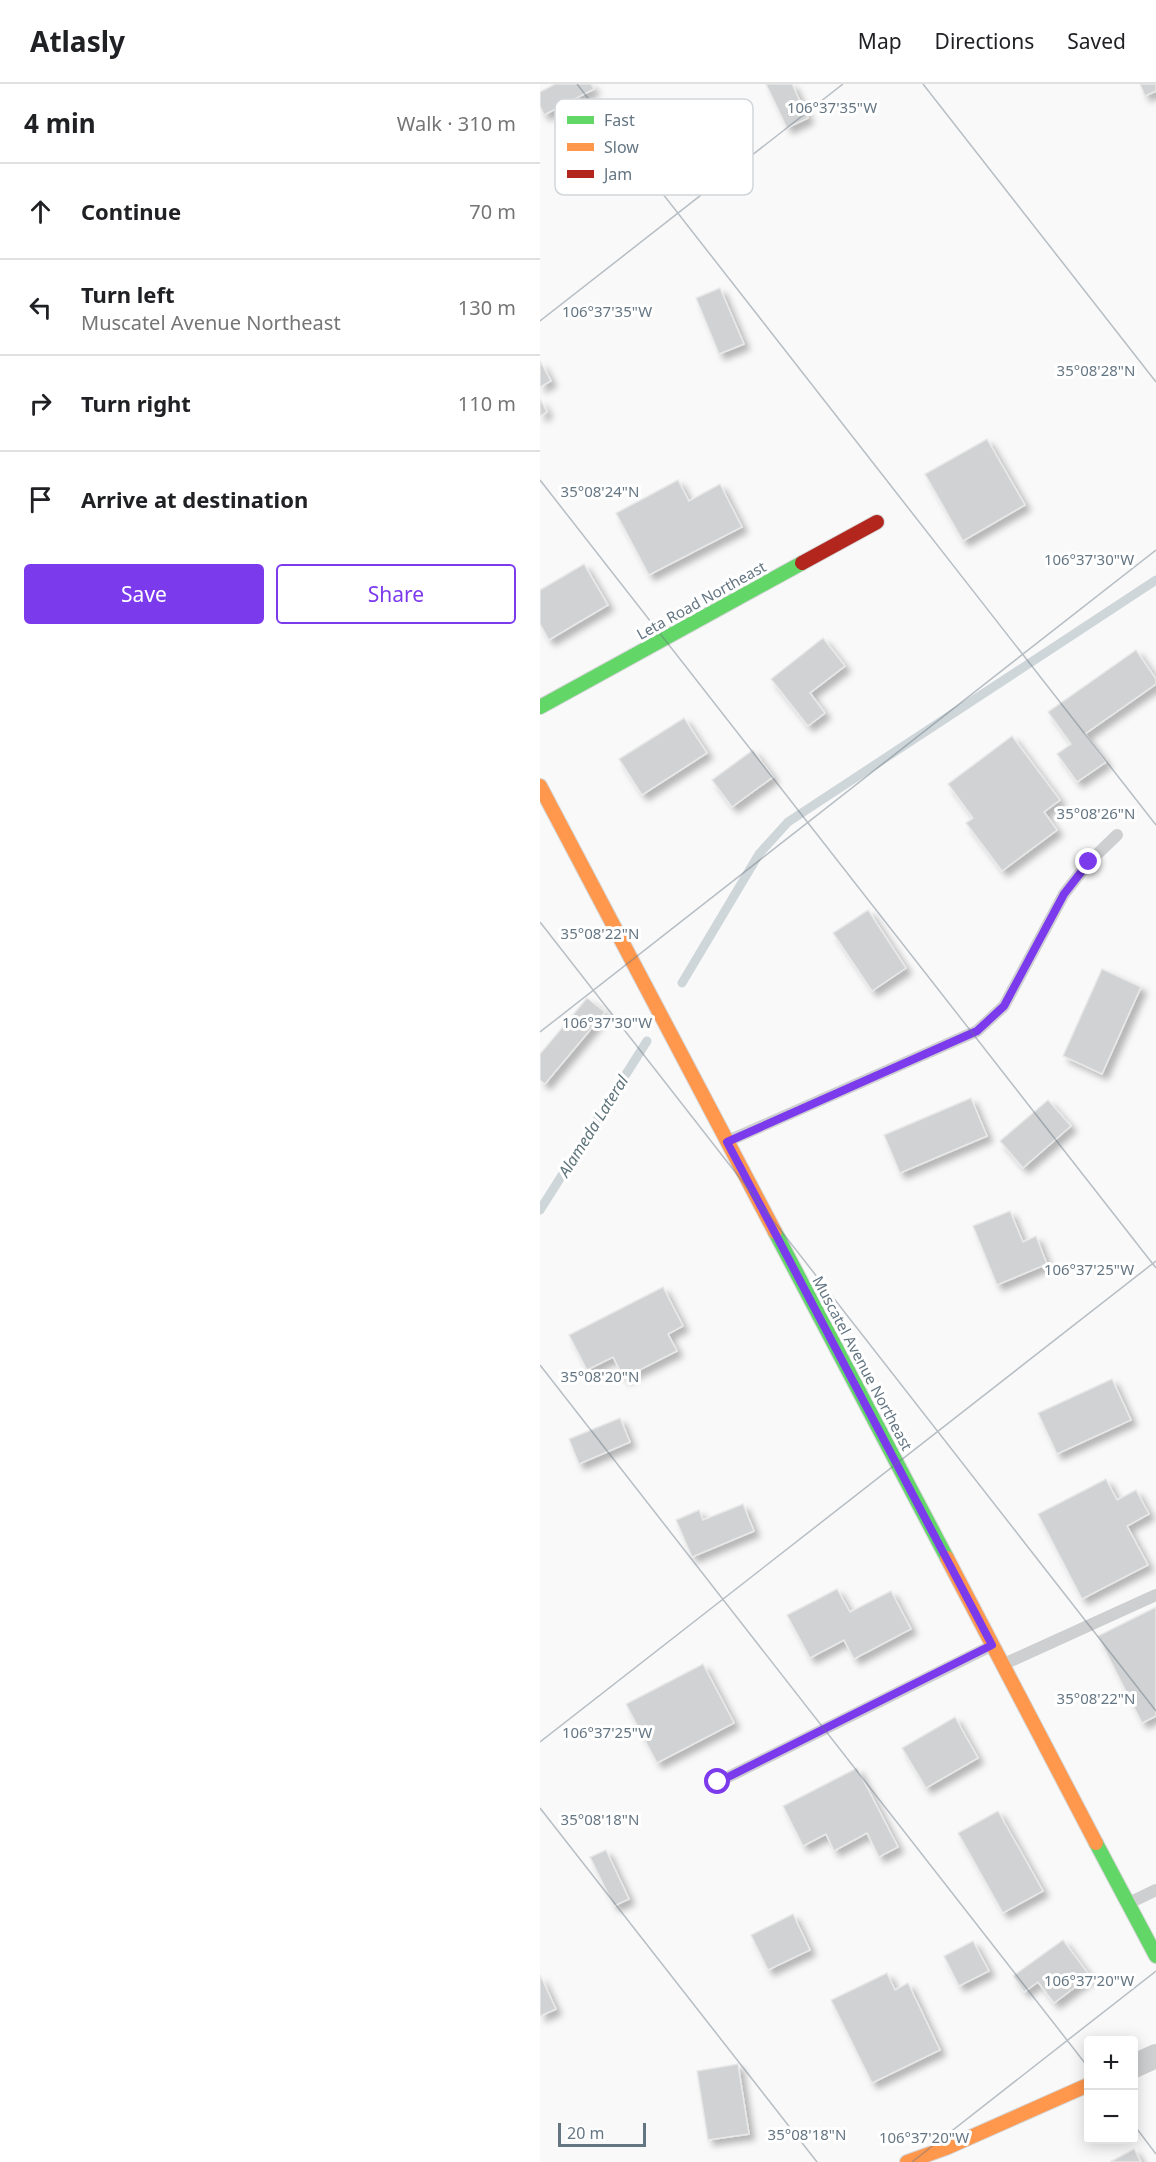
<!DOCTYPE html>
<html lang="en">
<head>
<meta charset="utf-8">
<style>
  body { margin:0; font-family:"Noto Sans",sans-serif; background:#f6f6f6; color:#202124 }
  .controls { position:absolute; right:18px; bottom:18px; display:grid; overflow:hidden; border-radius:6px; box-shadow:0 3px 15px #0003 }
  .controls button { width:54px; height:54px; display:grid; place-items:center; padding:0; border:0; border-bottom:2px solid #e0e0e0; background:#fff; color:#202124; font:30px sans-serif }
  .scale { position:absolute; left:18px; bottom:15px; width:88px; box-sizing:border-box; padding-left:6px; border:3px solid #657683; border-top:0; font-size:16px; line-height:21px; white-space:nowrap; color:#657683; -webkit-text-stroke:4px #fff; paint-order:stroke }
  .stop { position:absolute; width:18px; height:18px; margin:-14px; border:4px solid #7c3aed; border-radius:50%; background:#fff }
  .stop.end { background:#7c3aed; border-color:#fff; box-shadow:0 2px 6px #0008 }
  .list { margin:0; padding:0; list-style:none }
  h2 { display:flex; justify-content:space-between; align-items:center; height:78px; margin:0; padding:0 24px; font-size:26px }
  h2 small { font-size:20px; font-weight:400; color:#757577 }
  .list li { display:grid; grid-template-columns:39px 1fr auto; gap:18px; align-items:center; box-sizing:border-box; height:96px; padding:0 24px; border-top:2px solid #e0e0e0 }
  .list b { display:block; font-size:22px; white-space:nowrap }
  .list p { margin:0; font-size:20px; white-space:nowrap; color:#757577 }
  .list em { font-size:20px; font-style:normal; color:#757577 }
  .actions { display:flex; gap:12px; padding:18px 24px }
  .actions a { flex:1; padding:14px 0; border:2px solid #7c3aed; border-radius:6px; text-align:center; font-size:21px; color:#7c3aed }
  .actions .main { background:#7c3aed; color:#fff }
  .icon { flex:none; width:33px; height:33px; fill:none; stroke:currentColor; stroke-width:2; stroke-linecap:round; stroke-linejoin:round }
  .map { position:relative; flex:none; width:616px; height:2078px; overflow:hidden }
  header { display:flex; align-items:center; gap:36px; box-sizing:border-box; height:84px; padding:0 30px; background:#fff; border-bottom:2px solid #e0e0e0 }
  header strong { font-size:28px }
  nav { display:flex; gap:33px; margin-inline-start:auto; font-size:21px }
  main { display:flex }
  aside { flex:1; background:#fff }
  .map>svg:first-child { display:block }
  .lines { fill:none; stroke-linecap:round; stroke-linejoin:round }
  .stream { stroke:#ced6d9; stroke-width:9 }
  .building { fill:#d0d2d3; stroke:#e8e8e8; stroke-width:1.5; filter:url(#shadow) }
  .fast-casing { stroke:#d5d6d7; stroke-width:16 }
  .slow-casing { stroke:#d5d6d7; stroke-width:16 }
  .jam-casing { stroke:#d5d6d7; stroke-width:16 }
  .lane { stroke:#cecfd0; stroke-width:12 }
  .street { stroke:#cecfd0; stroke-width:24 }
  .fast { stroke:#63d668; stroke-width:14 }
  .slow { stroke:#ff974d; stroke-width:14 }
  .jam { stroke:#b3261e; stroke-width:14 }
  .route { stroke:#7c3aed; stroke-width:8 }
  .ticks { fill:none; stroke:#657683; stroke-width:1.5; stroke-opacity:0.45 }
  .labels { text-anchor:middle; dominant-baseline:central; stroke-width:6; stroke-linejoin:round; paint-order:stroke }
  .street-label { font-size:15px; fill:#657683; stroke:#fff }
  .water-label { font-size:16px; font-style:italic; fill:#60757c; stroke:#fff }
  .key { fill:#fff; stroke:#d1d6da; stroke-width:1.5 }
  .key-label { font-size:16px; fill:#657683 }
  .ticks-label { font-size:15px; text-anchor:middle; fill:#657683; stroke:#fff; stroke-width:6; stroke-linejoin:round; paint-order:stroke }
</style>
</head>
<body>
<header>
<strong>Atlasly</strong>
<nav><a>Map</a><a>Directions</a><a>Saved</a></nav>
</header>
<main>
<aside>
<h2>4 min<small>Walk · 310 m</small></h2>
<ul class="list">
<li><svg class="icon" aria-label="ahead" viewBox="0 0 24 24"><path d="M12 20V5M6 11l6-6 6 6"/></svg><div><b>Continue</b></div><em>70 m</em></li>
<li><svg class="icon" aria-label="left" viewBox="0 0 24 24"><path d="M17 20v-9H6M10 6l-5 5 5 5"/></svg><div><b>Turn left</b><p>Muscatel Avenue Northeast</p></div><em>130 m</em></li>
<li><svg class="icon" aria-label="right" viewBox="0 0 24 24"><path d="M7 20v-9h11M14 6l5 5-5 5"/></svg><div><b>Turn right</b></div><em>110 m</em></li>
<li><svg class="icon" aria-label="arrive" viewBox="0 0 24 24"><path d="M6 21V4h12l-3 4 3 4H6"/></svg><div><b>Arrive at destination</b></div></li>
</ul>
<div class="actions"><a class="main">Save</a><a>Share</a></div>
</aside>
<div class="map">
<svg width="616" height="2078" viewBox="0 0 616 2078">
  <defs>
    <filter id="shadow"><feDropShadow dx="5.5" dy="5.5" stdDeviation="3" flood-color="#0004"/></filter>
  </defs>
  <rect width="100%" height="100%" fill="#f9f9f9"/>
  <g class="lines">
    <g class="stream">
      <polyline points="142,899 219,770 248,738 616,496"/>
      <polyline points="0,1126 107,957"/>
    </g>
  </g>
  <g class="building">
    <polygon points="15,0 51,0 54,5 4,31 0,22 0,8"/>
    <polygon points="226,0 252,0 268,34 247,44"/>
    <polygon points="600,0 616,0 616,7 605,12"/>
    <polygon points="180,204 204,260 179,270 156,214"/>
    <polygon points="0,277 11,297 0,303"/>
    <polygon points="0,315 7,328 0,332"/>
    <polygon points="447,355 485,421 423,457 385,390"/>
    <polygon points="138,396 149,417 180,400 202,443 109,491 76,429"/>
    <polygon points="44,480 68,521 9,556 0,540 0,506"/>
    <polygon points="283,554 305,582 270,609 285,629 268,642 231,595"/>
    <polygon points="596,566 616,595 616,600 545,650 566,678 537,698 517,670 531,660 508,628"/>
    <polygon points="144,634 167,669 102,711 79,675"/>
    <polygon points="472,652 520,716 504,728 517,746 462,787 426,739 433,734 408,700"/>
    <polygon points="213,666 233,693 192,723 172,696"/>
    <polygon points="328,826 366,884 332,907 293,849"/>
    <polygon points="562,885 601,903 562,990 523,972"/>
    <polygon points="47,914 65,928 5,1000 0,996 0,970"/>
    <polygon points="431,1014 447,1052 360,1089 344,1051"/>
    <polygon points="508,1016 531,1042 483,1084 460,1057"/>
    <polygon points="470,1127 483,1158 496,1152 507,1180 457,1201 433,1142"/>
    <polygon points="123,1203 143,1242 128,1250 137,1267 84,1294 73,1273 47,1286 29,1251"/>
    <polygon points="572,1295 591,1336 517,1370 498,1329"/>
    <polygon points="80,1334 90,1358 39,1380 29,1355"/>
    <polygon points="566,1395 577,1416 596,1406 609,1430 587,1442 608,1481 542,1515 498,1430"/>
    <polygon points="203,1420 214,1447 152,1473 136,1436 159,1426 163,1436"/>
    <polygon points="297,1505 310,1528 351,1507 371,1545 314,1575 304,1556 270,1574 247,1531"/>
    <polygon points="616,1523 616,1632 602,1639 558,1552"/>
    <polygon points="163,1580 194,1639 117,1679 86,1620"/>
    <polygon points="415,1633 438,1674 386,1704 362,1664"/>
    <polygon points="317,1684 358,1763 339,1773 327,1749 294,1767 286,1750 263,1762 243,1722"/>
    <polygon points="458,1727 503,1807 463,1829 418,1749"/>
    <polygon points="66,1766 89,1815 74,1822 50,1773"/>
    <polygon points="253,1830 270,1866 228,1886 211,1851"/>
    <polygon points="523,1856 550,1892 514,1919 498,1898 484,1908 473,1892"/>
    <polygon points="433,1857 449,1887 419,1902 404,1872"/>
    <polygon points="347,1889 355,1906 368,1899 400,1966 332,1999 291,1916"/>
    <polygon points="0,1891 16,1925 0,1932"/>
    <polygon points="198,1980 209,2050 168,2056 157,1987"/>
    <polygon points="594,2065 601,2078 570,2078"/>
  </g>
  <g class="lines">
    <defs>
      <g id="fast">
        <polyline points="0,623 262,479"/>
        <polyline points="235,1148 407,1474"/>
        <polyline points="556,1759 616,1872"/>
      </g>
      <g id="slow">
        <polyline points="0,702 235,1148"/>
        <polyline points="407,1474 556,1759"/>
        <polyline points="367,2078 406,2064 548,2001"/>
      </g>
      <polyline id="jam" points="262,479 337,438"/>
    </defs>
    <use href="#fast" class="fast-casing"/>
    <use href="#slow" class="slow-casing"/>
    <use href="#jam" class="jam-casing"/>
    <g class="lane">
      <polyline points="188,1057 437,947 464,922 524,810 549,778 577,751"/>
      <polyline points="464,1580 616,1511"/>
      <polyline points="178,1698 451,1562"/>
      <polyline points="589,1819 616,1806"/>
    </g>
    <polyline class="street" points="594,1982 616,1972"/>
    <use href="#fast" class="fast"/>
    <use href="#slow" class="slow"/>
    <use href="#jam" class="jam"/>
  </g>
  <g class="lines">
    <polyline class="route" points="178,1698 452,1561 187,1058 437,947 464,922 524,810 549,778"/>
  </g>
  <path class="ticks" d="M37 0 616 741M383 0 616 298M0 237 303 0M0 396 616 1184M0 838 616 1627M0 948 616 466M0 1281 548 1983M0 1658 616 1177M0 1724 277 2078M594 2041 616 2070M372 2078 616 1887"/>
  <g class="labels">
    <g class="street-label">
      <text transform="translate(161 516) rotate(-29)">Leta Road Northeast</text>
      <text transform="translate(323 1279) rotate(62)">Muscatel Avenue Northeast</text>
    </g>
    <g class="water-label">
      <text transform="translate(53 1042) rotate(-58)">Alameda Lateral</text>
    </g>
  </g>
  <rect x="15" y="15" width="198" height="96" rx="9" class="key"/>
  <rect x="27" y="32" width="27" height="8" fill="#63d668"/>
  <rect x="27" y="59" width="27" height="8" fill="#ff974d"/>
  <rect x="27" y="86" width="27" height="8" fill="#b3261e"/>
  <g class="key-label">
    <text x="64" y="42">Fast</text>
    <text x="64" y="69">Slow</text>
    <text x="64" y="96">Jam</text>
  </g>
  <g class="ticks-label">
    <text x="292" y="29">106°37'35"W</text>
    <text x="67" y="233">106°37'35"W</text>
    <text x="556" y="292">35°08'28"N</text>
    <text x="60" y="413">35°08'24"N</text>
    <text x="549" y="481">106°37'30"W</text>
    <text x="556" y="735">35°08'26"N</text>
    <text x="60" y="855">35°08'22"N</text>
    <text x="67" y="944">106°37'30"W</text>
    <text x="549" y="1191">106°37'25"W</text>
    <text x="60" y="1298">35°08'20"N</text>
    <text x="556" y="1620">35°08'22"N</text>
    <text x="67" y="1654">106°37'25"W</text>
    <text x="60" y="1741">35°08'18"N</text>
    <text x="549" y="1902">106°37'20"W</text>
    <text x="267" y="2056">35°08'18"N</text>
    <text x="384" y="2059">106°37'20"W</text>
  </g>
</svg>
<div class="controls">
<button>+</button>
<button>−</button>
</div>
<div class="scale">20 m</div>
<div class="stop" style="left:178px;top:1698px"></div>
<div class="stop end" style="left:549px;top:778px"></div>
</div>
</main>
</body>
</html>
